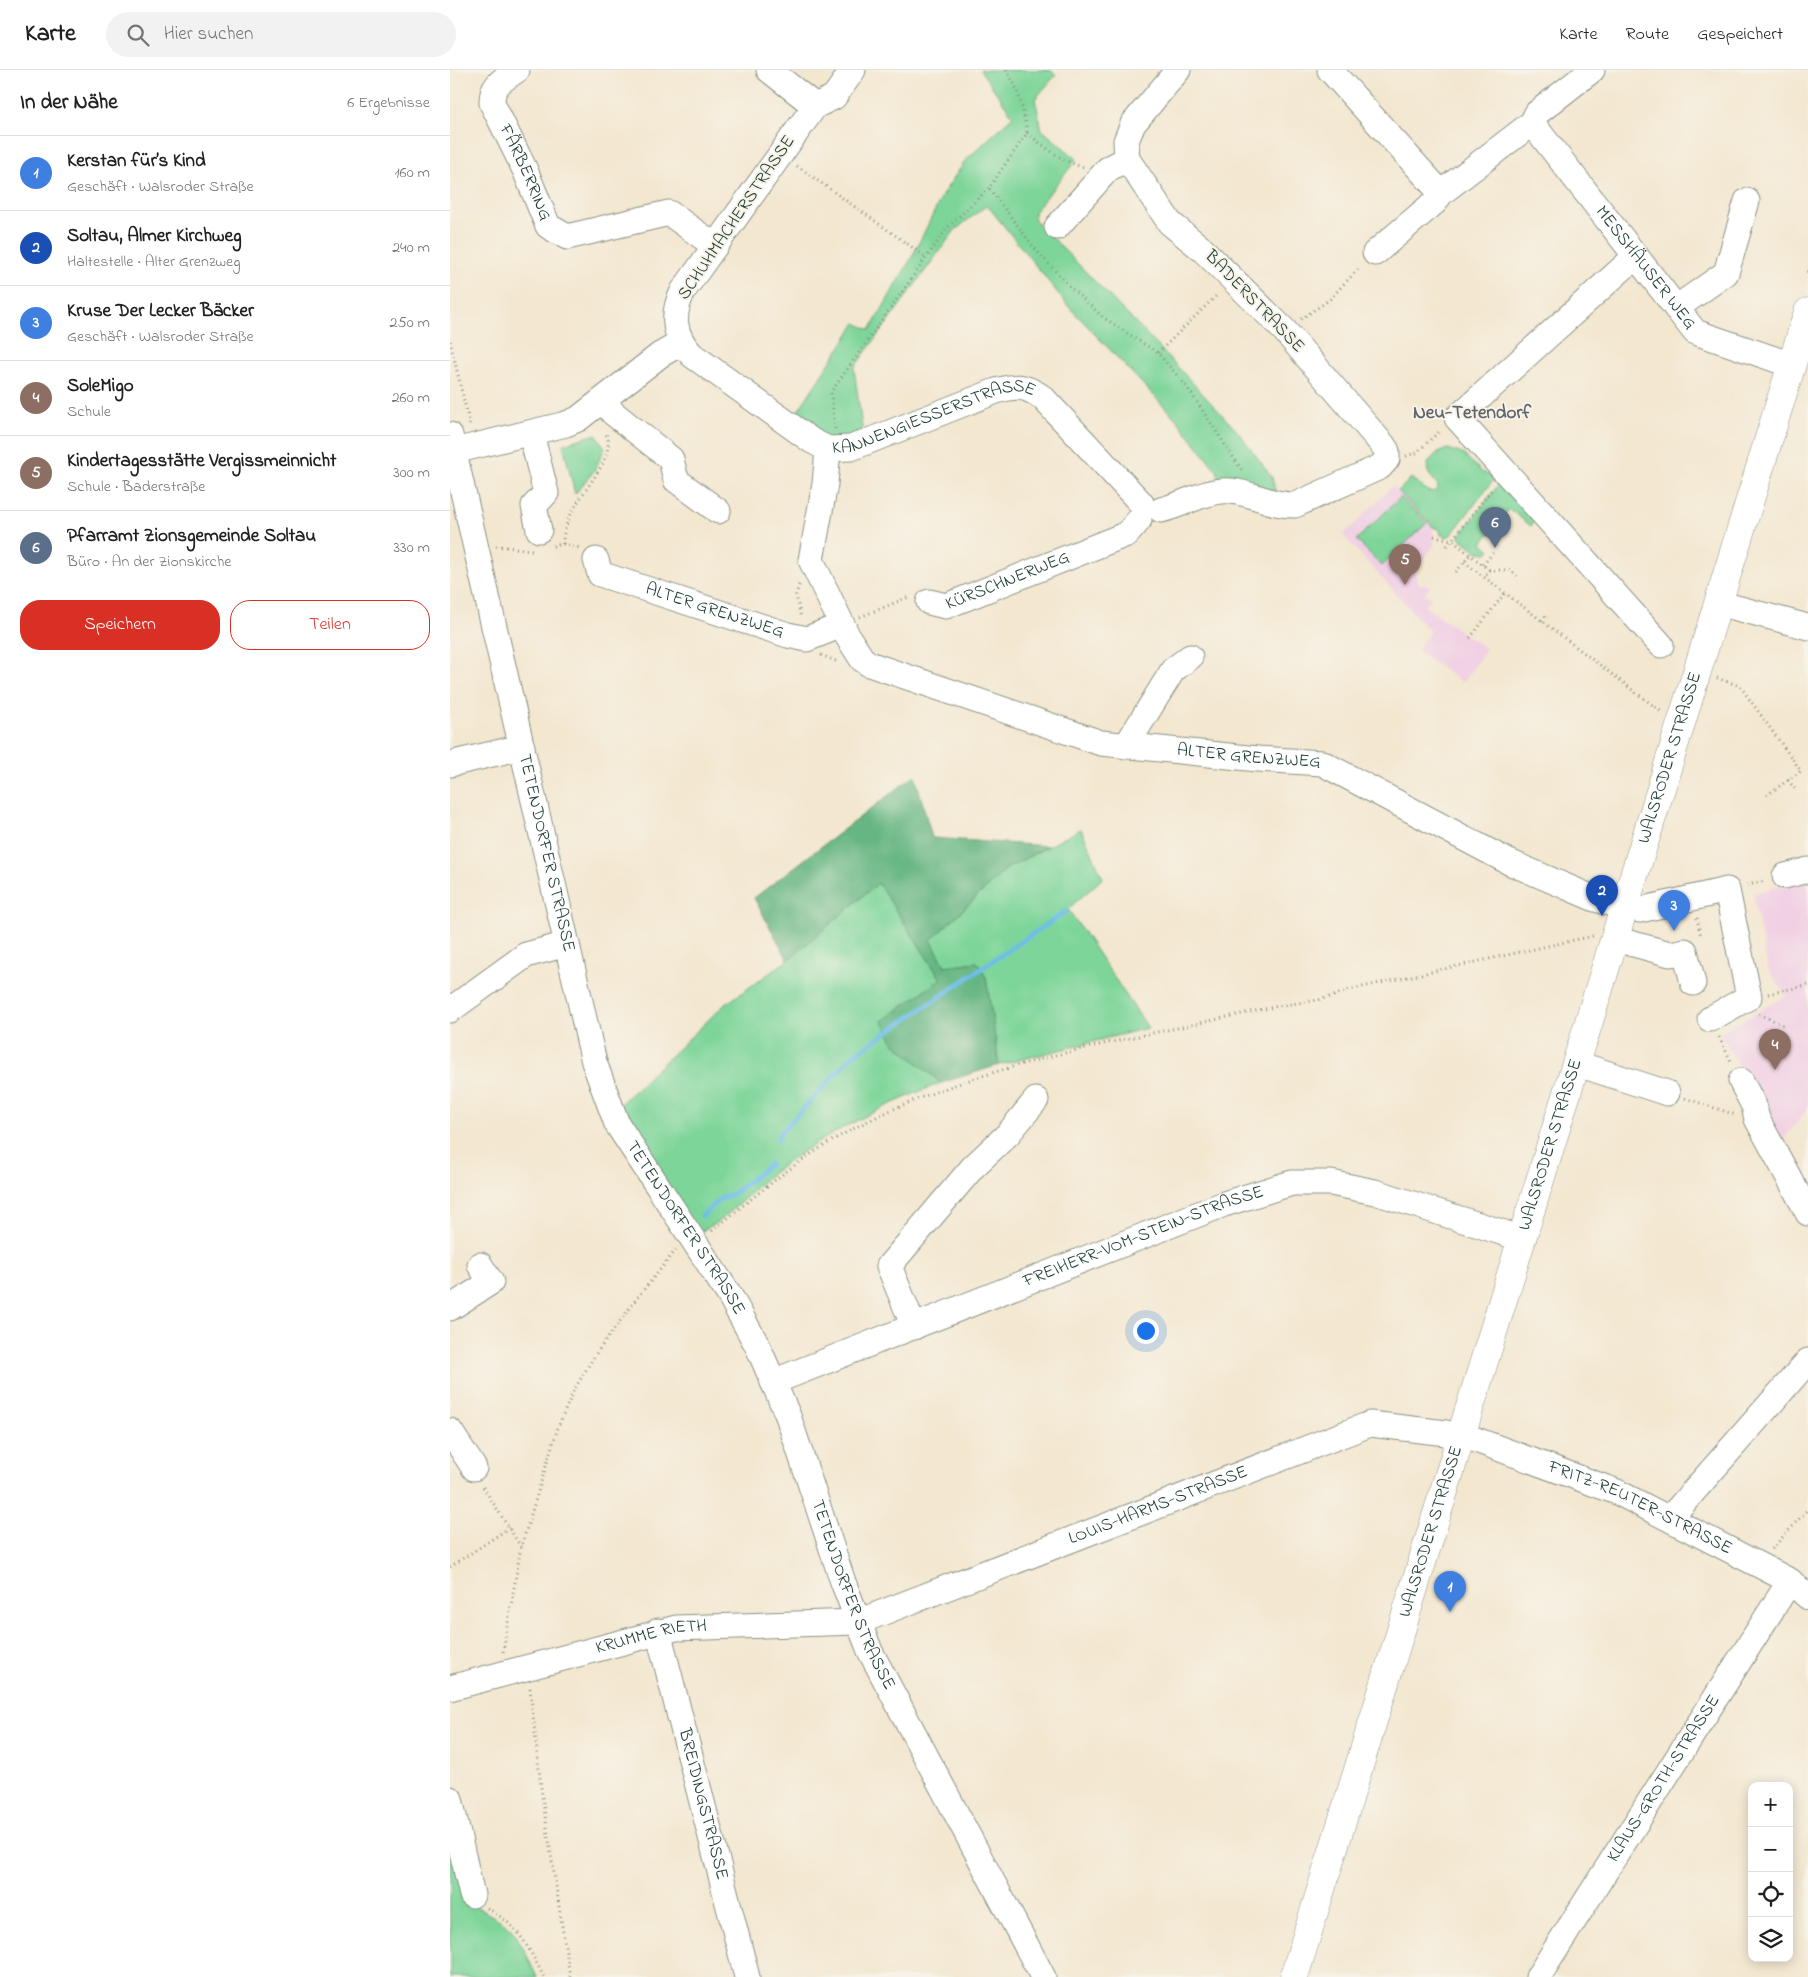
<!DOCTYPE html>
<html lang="de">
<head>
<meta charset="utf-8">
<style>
  body { margin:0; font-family:"Indie Flower",sans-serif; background:#f2f2f2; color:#202124 }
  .controls { position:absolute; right:15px; bottom:15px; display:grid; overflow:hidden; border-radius:10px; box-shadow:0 2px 12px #0003 }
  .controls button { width:45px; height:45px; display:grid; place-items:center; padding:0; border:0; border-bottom:1px solid #e0e0e0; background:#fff; color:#202124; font:25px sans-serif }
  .you { position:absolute; left:695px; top:1260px; width:18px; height:18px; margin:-12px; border:4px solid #fff; border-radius:50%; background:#1a73e8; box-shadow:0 0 0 8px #1a73e833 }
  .badge { display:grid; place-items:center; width:32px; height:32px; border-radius:50%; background:#d93025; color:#fff; font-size:16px; font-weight:700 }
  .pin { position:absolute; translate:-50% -41px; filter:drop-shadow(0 1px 2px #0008) }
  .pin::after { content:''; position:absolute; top:26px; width:18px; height:15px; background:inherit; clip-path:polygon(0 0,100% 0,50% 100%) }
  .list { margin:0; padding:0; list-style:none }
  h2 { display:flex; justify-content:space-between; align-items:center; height:65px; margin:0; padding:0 20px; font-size:21px }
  h2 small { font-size:16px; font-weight:400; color:#757577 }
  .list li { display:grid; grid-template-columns:32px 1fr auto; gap:15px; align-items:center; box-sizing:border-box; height:75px; padding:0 20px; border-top:1px solid #e0e0e0 }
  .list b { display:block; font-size:19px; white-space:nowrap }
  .list p { margin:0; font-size:16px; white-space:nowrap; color:#757577 }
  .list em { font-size:16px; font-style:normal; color:#757577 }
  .actions { display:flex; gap:10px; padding:15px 20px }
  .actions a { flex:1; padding:11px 0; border:1px solid #d93025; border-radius:20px; text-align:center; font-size:18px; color:#d93025 }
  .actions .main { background:#d93025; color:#fff }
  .icon { flex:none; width:28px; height:28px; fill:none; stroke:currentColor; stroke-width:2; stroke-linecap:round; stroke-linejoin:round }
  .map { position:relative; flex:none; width:1358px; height:1907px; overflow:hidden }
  header { display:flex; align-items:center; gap:30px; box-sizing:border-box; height:70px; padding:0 25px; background:#fff; border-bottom:1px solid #e0e0e0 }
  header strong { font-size:24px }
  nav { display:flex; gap:28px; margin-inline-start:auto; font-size:18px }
  .search { width:350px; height:45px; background:#f2f2f2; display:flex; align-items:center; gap:12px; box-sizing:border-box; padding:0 18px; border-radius:28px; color:#757577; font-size:19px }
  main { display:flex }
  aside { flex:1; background:#fff }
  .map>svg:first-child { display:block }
  .built { fill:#f1d0e4 }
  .green { fill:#7ed59a; stroke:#4e8967 }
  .forest { fill:#66b682; stroke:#427a5b }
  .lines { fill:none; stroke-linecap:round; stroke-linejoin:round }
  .stream { stroke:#6dbee8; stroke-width:5 }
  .minor-casing { stroke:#899282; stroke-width:27 }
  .major-casing { stroke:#899282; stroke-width:29 }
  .path { stroke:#899282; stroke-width:3; stroke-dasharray:1 4; stroke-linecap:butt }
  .minor { stroke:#fff; stroke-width:25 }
  .major { stroke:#fff; stroke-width:28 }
  .labels { text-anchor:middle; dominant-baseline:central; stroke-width:4; stroke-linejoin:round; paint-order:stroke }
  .street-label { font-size:18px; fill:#1f3d34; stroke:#f7f3e8 }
  .neighbourhood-label { font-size:19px; font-weight:bold; fill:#61646a; stroke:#f7f3e8 }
</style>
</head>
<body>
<header>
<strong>Karte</strong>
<div class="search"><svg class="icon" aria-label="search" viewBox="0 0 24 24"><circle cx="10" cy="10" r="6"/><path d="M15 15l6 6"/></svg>Hier suchen</div>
<nav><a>Karte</a><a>Route</a><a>Gespeichert</a></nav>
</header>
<main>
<aside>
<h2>In der Nähe<small>6 Ergebnisse</small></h2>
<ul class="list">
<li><span class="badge" style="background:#3f7fe0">1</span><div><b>Kerstan für’s Kind</b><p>Geschäft · Walsroder Straße</p></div><em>160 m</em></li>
<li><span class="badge" style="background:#1a4fb4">2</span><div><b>Soltau, Almer Kirchweg</b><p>Haltestelle · Alter Grenzweg</p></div><em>240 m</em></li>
<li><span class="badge" style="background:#3f7fe0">3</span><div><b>Kruse Der Lecker Bäcker</b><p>Geschäft · Walsroder Straße</p></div><em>250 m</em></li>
<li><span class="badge" style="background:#8d6e63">4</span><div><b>SoleMigo</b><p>Schule</p></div><em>260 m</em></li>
<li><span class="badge" style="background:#8d6e63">5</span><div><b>Kindertagesstätte Vergissmeinnicht</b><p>Schule · Baderstraße</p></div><em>300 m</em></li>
<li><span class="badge" style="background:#5c6f8a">6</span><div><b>Pfarramt Zionsgemeinde Soltau</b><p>Büro · An der Zionskirche</p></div><em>330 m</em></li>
</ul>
<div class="actions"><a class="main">Speichern</a><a>Teilen</a></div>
</aside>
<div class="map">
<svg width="1358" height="1907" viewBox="0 0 1358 1907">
  <rect width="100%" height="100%" fill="#f7f3e8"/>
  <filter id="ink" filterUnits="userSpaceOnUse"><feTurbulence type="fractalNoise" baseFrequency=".02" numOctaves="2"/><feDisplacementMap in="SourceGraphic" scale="10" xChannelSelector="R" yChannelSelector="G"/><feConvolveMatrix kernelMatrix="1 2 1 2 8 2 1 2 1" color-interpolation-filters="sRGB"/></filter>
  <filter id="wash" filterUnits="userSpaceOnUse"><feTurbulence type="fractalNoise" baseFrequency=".0096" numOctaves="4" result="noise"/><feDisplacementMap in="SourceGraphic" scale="20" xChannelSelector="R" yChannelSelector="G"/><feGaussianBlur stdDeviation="1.12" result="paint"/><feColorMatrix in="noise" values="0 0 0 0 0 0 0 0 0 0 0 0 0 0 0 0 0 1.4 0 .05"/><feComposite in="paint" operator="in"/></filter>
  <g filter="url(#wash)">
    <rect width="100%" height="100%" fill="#f3e7d0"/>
    <g class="built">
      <polygon points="943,416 983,457 984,476 964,502 969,514 981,516 975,523 981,528 974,536 1036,579 1013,613 967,581 980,561 893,465"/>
      <polygon points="1358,810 1358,1038 1332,1071 1270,963 1336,926 1318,899 1303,823"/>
    </g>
    <g class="green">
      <polygon points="530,0 600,0 606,5 585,29 592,60 627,89 584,142 585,150 709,277 789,363 822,407 827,429 771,418 767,401 727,350 619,237 537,135 505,160 404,298 413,365 382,374 344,347 406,253 420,260 462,187 494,122 516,90 563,46"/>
      <polygon points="146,364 155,378 144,401 125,424 113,374"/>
      <path d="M998 379 1013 384 1032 402 1045 408 1001 465 996 467 991 465 990 460 983 457 948 421 961 408 979 422 987 421 988 416C986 411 980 407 978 402 974 390 989 381 998 379Z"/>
      <polygon points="1049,414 1085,450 1081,456 1059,439 1032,473 1040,480 1037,483 1028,482 1009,467"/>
      <polygon points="951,427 977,453 932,496 906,470"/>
      <polygon points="631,759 653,808 618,839 698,958 549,995 536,907 527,892 495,896 481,870 556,799"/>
      <path d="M428 813 491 909 444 973 491 1013C432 1036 375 1064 324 1102 298 1122 278 1151 247 1163L167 1037 273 936 338 890Z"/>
      <path d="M0 1750 21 1831C30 1841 43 1845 54 1853 70 1864 78 1890 87 1907H0Z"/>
    </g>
    <polygon class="forest" points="465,705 482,768 598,776 556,799 481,870 495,896 527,892 536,907 549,995 491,1013 444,973 432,951 491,909 428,813 338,890 304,828"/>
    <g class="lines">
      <g class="stream">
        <polyline points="328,1070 330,1064 402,986 615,842"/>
        <polyline points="252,1146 270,1129 284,1123 320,1094"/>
      </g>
    </g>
  </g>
  <g filter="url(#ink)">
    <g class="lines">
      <defs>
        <g id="minor">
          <path id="s1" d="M67 0C54 9 41 15 42 33L75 100 98 156 117 167 219 143 265 176"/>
          <polyline points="319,0 365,36"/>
          <path id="s2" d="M403 0 384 27 365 36 233 221C221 245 223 265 242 285L362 371 378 379 401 378 546 321C567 315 575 315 593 328L691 433"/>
          <polyline points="880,0 991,123"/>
          <path id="s3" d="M1082 53 1245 262 1342 295"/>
          <polyline points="607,157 658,99 677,89"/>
          <polyline points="925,183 985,132 991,123 1082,53 1087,43 1142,0"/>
          <polyline points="1186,186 1007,348 1211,575"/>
          <polyline points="1226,238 1276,203 1297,131"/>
          <polyline points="154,331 163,343 221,389 226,410 268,441"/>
          <polyline points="81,363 96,423 84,436 89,460"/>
          <path id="s4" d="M0 365 144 992 167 1054 280 1226 308 1277 338 1346 393 1512 420 1581 593 1907"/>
          <path id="s5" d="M378 379 375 414 361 490 398 567 412 589 419 594 651 673 808 689 872 693 1059 792 1145 829 1174 837 1190 840 1277 820 1299 927 1260 949"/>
          <polyline points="0,382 116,354 128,349 210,285 231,273"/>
          <path d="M711 440C733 435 757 419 781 421 803 423 822 436 845 435L930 397 937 389V381L933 375 834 260 753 180 720 153 677 89 676 71 683 54 728 0"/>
          <path id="s6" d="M146 490 150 504 338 565 357 569 392 555"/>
          <path id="s7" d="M479 532 496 536 677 464 689 450"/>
          <polyline points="1268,533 1358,557"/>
          <polyline points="676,676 723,600 740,587"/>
          <polyline points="0,694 72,677"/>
          <polyline points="1335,806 1358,800"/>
          <polyline points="1165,869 1220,884 1235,881 1243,913"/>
          <polyline points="0,940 76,885 117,874"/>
          <polyline points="1137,997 1217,1023"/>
          <polyline points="1291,1011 1304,1036 1307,1049 1358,1143"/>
          <polyline points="0,1238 41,1212 30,1195"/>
          <polyline points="464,1257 439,1196 523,1097 558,1064 586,1030"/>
          <path id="s8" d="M323 1312 774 1134 842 1113H881L925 1122 1073 1169"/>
          <polyline points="0,1361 24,1398"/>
          <polyline points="1220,1448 1358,1291"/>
          <path id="s9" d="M208 1561 297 1907"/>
          <path id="s10" d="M0 1618 226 1558 408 1552 920 1354 996 1363 1026 1370 1167 1422 1340 1511 1358 1527"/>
          <polyline points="0,1729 22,1825"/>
          <path id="s11" d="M1088 1907 1340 1511"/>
        </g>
        <g id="major">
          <path id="s12" d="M844 1907 1358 242"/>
        </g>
      </defs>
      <use href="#minor" class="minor-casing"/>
      <use href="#major" class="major-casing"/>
      <g class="path">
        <path d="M556 0C570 19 573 40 577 63L539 118 586 180 620 217 654 248 708 283 737 317 793 402"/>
        <path d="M577 63C594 76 612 92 633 97"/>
        <polyline points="347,96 476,187"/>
        <polyline points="1357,201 1358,202"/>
        <polyline points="851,249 879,230 910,197"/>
        <polyline points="0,271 20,356"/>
        <polyline points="708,283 768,224"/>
        <polyline points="385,359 381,322 498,157 539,118"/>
        <polyline points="956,386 966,383 991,360"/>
        <polyline points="984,466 1002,470 1039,500 1034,507 1213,643"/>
        <path d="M113 474C112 433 170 394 156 364"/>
        <polyline points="46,476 82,480"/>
        <polyline points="103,476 113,474 131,478"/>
        <polyline points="997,476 1043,418"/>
        <polyline points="1014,492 1034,507"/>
        <polyline points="1033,495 1043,483"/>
        <polyline points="1039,500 1061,500 1067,506"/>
        <polyline points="1006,502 1020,485"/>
        <polyline points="349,515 346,525 351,548"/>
        <polyline points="410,547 459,527"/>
        <polyline points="1092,551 1096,545"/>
        <polyline points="1020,568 1055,523"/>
        <polyline points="371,585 388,592"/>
        <polyline points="1267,608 1290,616 1351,701 1317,725"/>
        <polyline points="1338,710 1345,719"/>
        <polyline points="1297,815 1315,811"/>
        <polyline points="1247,848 1251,867"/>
        <polyline points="1318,924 1358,915"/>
        <polyline points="1309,944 1333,955"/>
        <polyline points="1269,967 1282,993"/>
        <polyline points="1235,1028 1286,1045"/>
        <path d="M262 1161C306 1125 349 1088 399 1061 495 1009 605 984 712 961 752 953 793 943 834 935 859 931 874 931 899 920L1143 866"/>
        <polyline points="33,1417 71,1477"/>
        <polyline points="1322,1479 1358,1439"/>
        <polyline points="0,1497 59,1458"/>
        <polyline points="53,1582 71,1477 108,1357 124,1320 145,1285 187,1228 226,1180"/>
        <polyline points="80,1618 92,1726 120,1907"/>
        <path d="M37 1838C71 1858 76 1874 94 1907"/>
      </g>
      <use href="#minor" class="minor"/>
      <use href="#major" class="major"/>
    </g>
  </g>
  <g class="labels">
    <g class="street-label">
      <text stroke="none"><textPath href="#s1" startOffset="121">FÄRBERRING</textPath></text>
      <text transform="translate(287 148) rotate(-56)">SCHUHMACHERSTRASSE</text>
      <text stroke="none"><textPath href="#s3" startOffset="184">MESSHÄUSER WEG</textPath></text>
      <text transform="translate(804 232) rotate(46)">BADERSTRASSE</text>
      <text stroke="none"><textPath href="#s2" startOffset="628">KANNENGIESSERSTRASSE</textPath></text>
      <text stroke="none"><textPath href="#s7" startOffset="84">KÜRSCHNERWEG</textPath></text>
      <text stroke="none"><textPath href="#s6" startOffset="135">ALTER GRENZWEG</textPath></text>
      <text stroke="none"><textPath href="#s12" startOffset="1276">WALSRODER STRASSE</textPath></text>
      <text stroke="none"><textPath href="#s5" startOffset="626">ALTER GRENZWEG</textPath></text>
      <text stroke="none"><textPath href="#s4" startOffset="429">TETENDORFER STRASSE</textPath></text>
      <text stroke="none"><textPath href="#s12" startOffset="871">WALSRODER STRASSE</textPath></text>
      <text stroke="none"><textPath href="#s4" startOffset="834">TETENDORFER STRASSE</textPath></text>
      <text stroke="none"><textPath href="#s8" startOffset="398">FREIHERR-VOM-STEIN-STRASSE</textPath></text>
      <text stroke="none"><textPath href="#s10" startOffset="738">LOUIS-HARMS-STRASSE</textPath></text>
      <text stroke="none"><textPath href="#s10" startOffset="1250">FRITZ-REUTER-STRASSE</textPath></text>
      <text stroke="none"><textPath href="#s12" startOffset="466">WALSRODER STRASSE</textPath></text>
      <text stroke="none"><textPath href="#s4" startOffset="1239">TETENDORFER STRASSE</textPath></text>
      <text stroke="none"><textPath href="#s10" startOffset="208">KRUMME RIETH</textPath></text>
      <text stroke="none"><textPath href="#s11" startOffset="235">KLAUS-GROTH-STRASSE</textPath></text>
      <text stroke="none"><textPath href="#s9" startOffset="179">BREIDINGSTRASSE</textPath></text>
    </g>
    <g class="neighbourhood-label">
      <text x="1022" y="343">Neu-Tetendorf</text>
    </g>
  </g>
</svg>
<div class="controls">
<button>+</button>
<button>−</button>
<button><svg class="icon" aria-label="locate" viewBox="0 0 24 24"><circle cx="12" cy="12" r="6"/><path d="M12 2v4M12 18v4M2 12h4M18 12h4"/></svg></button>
<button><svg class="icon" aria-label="layers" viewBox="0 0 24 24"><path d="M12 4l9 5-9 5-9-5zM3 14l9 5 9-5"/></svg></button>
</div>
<div class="you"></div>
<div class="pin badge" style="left:1000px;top:1542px;background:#3f7fe0">1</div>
<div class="pin badge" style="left:1152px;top:846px;background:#1a4fb4">2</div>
<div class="pin badge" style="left:1224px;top:861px;background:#3f7fe0">3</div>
<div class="pin badge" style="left:1325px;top:1000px;background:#8d6e63">4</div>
<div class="pin badge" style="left:955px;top:515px;background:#8d6e63">5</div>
<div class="pin badge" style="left:1045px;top:478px;background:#5c6f8a">6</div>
</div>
</main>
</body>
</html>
